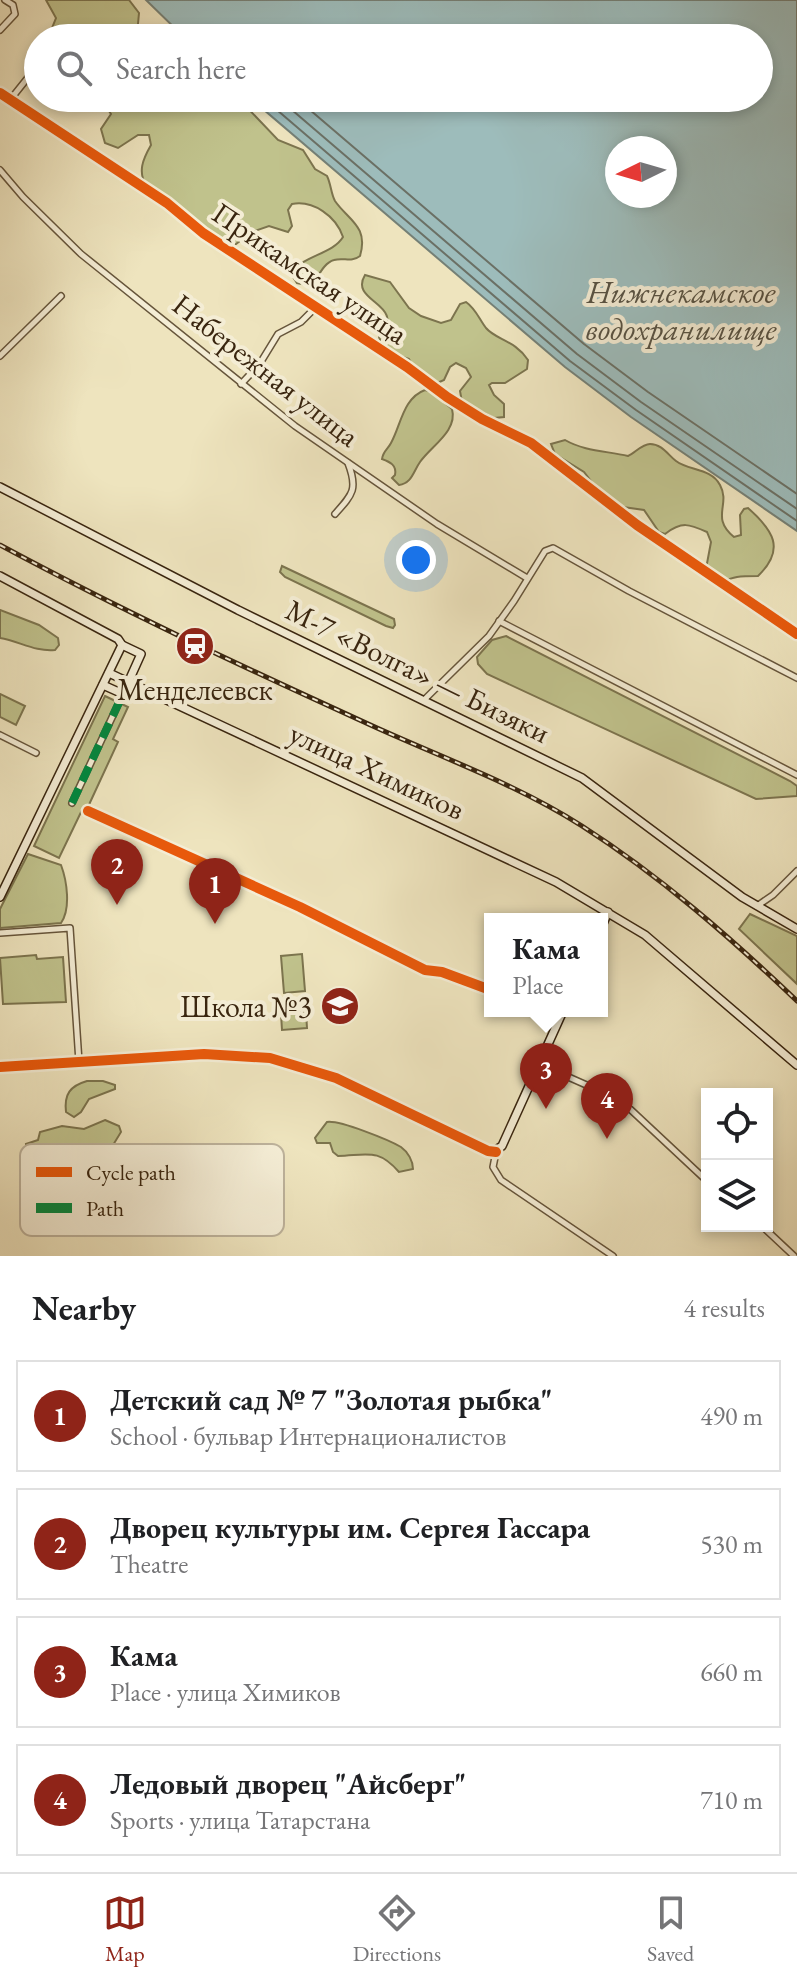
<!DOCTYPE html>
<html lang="en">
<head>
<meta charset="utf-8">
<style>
  body { margin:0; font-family:"EB Garamond",serif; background:#f2f2f2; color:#202124 }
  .controls { position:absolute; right:24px; bottom:24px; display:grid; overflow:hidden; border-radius:0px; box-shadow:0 4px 12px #0003 }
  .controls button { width:72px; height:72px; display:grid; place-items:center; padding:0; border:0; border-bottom:2px solid #e0e0e0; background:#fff; color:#202124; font:40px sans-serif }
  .compass { position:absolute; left:605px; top:136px; width:72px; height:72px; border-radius:50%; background:#fff; box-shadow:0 4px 12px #0003; rotate:265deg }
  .you { position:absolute; left:416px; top:560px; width:28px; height:28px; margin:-20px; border:6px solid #fff; border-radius:50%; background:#1a73e8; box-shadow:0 0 0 12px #1a73e833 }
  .badge { display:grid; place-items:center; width:52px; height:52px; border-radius:50%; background:#8f2418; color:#fff; font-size:26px; font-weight:700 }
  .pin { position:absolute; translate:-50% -66px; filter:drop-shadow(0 2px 4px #0008) }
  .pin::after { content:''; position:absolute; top:42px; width:28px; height:24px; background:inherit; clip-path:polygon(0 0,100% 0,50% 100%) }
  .popup { position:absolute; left:484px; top:913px; width:124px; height:104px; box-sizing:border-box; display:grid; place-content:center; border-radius:0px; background:#fff; filter:drop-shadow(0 2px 6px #0005); font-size:26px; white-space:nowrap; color:#757577 }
  .popup b { font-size:30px; color:#202124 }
  .popup::after { content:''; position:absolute; left:50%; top:100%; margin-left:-16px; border:16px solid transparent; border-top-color:#fff }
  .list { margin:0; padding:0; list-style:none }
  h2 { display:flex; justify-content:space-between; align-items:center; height:104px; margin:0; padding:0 32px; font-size:34px }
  h2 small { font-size:26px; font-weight:400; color:#757577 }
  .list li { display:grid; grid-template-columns:52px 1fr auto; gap:24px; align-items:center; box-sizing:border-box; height:112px; margin:0 16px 16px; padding:0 16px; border:2px solid #e0e0e0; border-radius:0px }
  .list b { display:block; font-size:30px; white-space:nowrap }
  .list p { margin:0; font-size:26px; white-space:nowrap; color:#757577 }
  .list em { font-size:26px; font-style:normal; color:#757577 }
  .icon { flex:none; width:44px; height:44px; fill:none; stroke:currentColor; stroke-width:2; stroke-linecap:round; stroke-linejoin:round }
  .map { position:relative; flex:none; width:797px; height:1256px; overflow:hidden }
  .search { position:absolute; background:#fff; box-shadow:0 4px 12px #0003; left:24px; right:24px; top:24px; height:88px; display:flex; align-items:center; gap:20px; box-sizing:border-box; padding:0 28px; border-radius:44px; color:#757577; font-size:30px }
  .sheet { height:616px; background:#fff }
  nav { display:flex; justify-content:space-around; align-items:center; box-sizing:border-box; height:112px; border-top:2px solid #e0e0e0; background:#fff; font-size:22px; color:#757577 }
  nav a { display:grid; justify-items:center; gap:4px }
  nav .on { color:#8f2418 }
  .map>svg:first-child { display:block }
  .green { fill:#c0c28c; stroke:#7c744e; stroke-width:2 }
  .water { fill:#9dbcbb; stroke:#758076; stroke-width:2; fill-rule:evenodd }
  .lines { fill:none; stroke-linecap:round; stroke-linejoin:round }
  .shore { stroke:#6b7065; stroke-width:2 }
  .street-casing { stroke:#66553b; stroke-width:8 }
  .secondary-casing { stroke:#39250f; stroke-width:10 }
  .street { stroke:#f4edd5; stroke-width:5 }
  .secondary { stroke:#f4edd5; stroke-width:7 }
  .rail-casing { stroke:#39250f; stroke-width:5 }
  .rail { stroke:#f4edd5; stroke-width:2; stroke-dasharray:6; stroke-linecap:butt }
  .quiet { stroke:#00873e; stroke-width:8; stroke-dasharray:16 8; stroke-linecap:butt }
  .cycleway-casing { stroke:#f4edd5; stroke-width:15 }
  .cycleway { stroke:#e8590c; stroke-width:10 }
  .labels { text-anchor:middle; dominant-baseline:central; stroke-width:8; stroke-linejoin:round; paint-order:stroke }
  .street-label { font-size:30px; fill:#39250f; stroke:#f4edd5 }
  .poi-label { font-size:30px; fill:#39250f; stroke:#f4edd5 }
  .water-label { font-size:32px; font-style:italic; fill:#575243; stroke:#f4edd5 }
  .key { fill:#f4edd5; stroke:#bcb19a; stroke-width:2 }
  .key-label { font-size:22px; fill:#39250f }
</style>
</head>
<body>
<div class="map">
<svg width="797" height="1256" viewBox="0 0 797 1256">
  <rect width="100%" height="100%" fill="#eee4be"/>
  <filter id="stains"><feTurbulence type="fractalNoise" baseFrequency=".0025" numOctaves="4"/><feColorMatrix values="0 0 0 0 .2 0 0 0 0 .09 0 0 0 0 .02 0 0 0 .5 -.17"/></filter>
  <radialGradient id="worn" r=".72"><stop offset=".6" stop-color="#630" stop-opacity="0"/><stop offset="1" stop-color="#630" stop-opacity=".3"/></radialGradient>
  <g class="green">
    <polygon points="46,0 129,0 139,13 138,24 142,30 151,31 166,38 48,38 56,18"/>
    <path d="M100 98H238L278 140 303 150 315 169 327 176C331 184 331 194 335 201 348 220 369 226 360 256 351 263 344 257 334 260 323 263 318 278 311 286L297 283 293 277 296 267C310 255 334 252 343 237 336 216 313 200 292 204L288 210 292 226 288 232 269 226 252 232 236 244H227L147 187C137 172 143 159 151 145L149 135H138L118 148 105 143 101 129 111 114Z"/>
    <path d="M365 275 390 282 409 308 421 316 441 323 451 320 460 304 466 302C476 309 479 319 486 328 496 340 515 340 528 360L527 369 505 383H492L489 385 494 395 504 404V417L494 418 462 402 460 391 471 377 466 368 456 363 450 367 444 380 435 384 416 371 409 359C394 353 384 354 379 337 409 303 348 303 365 275Z"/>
    <path d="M425 390 432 392 452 409C458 431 431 446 420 462 413 472 412 483 399 485L392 478 395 475C397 465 390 462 382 459 383 451 388 449 391 443 401 425 403 398 425 390Z"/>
    <path d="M565 440C584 451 606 451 628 456 635 453 642 444 650 444 662 444 668 455 676 461 689 471 711 468 720 485 731 505 710 517 734 537L741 535 740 515 744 509 748 508C773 530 786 549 758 576 751 576 743 576 737 577 723 580 718 585 705 574L711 542 707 532C689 524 682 521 665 534L659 532 644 510 623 507 601 494 584 472 555 454 551 444Z"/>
    <polygon points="282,566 394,619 395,625 393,628 386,626 285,577 280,572"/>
    <path d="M0 610 39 625 58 638 59 645 55 650C35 652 19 641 0 638Z"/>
    <polygon points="506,636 790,781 797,786 797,796 756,799 487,674 478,664 477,657 492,640"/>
    <polygon points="0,694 25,706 16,725 0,717"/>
    <polygon points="105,696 128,707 113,739 118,742 87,809 83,808 59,858 34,846"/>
    <path d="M28 854 61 865C67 881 71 909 61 923L0 928V909Z"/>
    <polygon points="750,914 797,936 797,984 739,929"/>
    <polygon points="302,954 305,991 284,993 281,956"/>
    <polygon points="36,955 37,959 63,957 66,1002 3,1004 0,958"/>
    <polygon points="306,1012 307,1028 282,1030 281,1014"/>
    <path d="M87 1081H103L115 1085V1089L89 1099 81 1112 74 1117 66 1112C64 1094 70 1086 87 1081Z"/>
    <path d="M105 1120 119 1126 121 1132 110 1150 114 1161 129 1168V1178L125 1182 117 1180 110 1167C99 1169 92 1176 82 1168V1159L76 1155 68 1163 59 1164 27 1150 26 1144 38 1140 40 1132 62 1126 84 1129Z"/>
    <path d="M327 1122C340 1120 389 1140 401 1147 408 1152 413 1161 413 1169L399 1172C378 1148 368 1155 338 1156L333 1152 330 1143H317L315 1138Z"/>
  </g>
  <path class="water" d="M146 0H797V531L631 417 565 367 250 98H759V38H185ZM617 148H665V196H617Z"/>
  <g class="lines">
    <g class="shore">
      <polyline points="263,98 570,361 636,410 797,521"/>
      <polyline points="278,98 577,354 641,402 797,509"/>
      <polyline points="296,98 584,344 648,392 797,494"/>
    </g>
    <defs>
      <g id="street">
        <polyline points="0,30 15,14 13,5 5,0"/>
        <polyline points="0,93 167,203 203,233 407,367 447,397 482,419 531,443 637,525 797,634"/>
        <polyline points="10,100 38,65"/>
        <polyline points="0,170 23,197 81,254 295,426 437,524 527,578"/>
        <polyline points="0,356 61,296"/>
        <polyline points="241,384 259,365 278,334 301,322 316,307"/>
        <path d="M335 514C353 494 358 489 348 463"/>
        <polyline points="499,621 797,775"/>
        <polyline points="424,700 489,636 514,601 545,551 553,548 629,591 797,678"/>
        <polyline points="0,735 36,753"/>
        <polyline points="72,803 123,694"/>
        <polyline points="88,811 300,907 425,970 442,972 485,988"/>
        <polyline points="757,906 773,895 797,871"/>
        <polyline points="0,933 70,928 79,1062"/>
        <polyline points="539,1064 609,1095 630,1109 707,1181"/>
        <polyline points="496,1152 493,1167 501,1180 613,1256"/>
        <polyline points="762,1226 794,1256"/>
      </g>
      <g id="secondary">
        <polyline points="0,487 238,610 582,778 742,897 797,929"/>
        <polyline points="0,576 118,639 122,645 141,654 123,694 103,685"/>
        <polyline points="109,673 556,882 645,935 797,1065"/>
        <polyline points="0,897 122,645"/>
        <polyline points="602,926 608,912"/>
        <polyline points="0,1067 204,1054 270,1058 336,1078 493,1152 502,1146 563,1011"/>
      </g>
    </defs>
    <use href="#street" class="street-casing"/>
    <use href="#secondary" class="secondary-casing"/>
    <use href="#street" class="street"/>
    <use href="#secondary" class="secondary"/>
    <defs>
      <path id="rail" d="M0 545C119 609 241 666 364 722 437 756 513 782 582 826 660 876 730 937 797 1001"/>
    </defs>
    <use href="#rail" class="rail-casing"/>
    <use href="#rail" class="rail"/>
    <polyline class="quiet" points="72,803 123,694"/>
    <defs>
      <g id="cycleway">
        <polyline points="0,93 167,203 203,233 407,367 447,397 482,419 531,443 637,525 797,634"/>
        <polyline points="88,811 300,907 425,970 442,972 485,988"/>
        <polyline points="0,1067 204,1054 270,1058 336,1078 488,1151 496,1152"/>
      </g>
    </defs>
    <use href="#cycleway" class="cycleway-casing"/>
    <use href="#cycleway" class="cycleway"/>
  </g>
  <defs>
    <symbol id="station-disc" viewBox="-11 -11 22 22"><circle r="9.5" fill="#8f2418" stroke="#f4edd5"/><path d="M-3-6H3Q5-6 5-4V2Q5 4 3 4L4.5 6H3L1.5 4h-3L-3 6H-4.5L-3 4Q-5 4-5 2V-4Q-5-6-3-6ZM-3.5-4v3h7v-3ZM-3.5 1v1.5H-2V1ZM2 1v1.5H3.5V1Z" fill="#fff"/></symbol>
    <symbol id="school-disc" viewBox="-11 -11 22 22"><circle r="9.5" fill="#8f2418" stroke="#f4edd5"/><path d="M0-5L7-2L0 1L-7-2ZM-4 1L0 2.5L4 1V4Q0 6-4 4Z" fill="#fff"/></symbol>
  </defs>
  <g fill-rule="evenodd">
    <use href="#station-disc" x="173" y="624" width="44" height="44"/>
    <use href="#school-disc" x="318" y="984" width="44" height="44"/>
  </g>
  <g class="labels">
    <g class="street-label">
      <text transform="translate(310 273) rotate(34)">Прикамская улица</text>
      <text transform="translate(266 370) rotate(38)">Набережная улица</text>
      <text transform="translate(418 671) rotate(26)">М-7 «Волга» — Бизяки</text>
      <text transform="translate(377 771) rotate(25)">улица Химиков</text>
    </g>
    <g class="poi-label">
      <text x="195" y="689">Менделеевск</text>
      <text x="312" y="1006" text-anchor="end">Школа №3</text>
    </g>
    <g class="water-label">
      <text x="681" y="292">Нижнекамское<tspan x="681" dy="37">водохранилище</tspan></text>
    </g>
  </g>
  <rect x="20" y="1144" width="264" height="92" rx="12" class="key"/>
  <rect x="36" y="1167" width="36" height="10" fill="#e8590c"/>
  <rect x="36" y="1203" width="36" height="10" fill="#00873e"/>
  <g class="key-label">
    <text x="86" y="1180">Cycle path</text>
    <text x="86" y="1216">Path</text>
  </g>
  <rect width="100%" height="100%" filter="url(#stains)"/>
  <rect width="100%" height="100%" fill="url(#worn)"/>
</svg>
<div class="controls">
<button><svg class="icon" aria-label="locate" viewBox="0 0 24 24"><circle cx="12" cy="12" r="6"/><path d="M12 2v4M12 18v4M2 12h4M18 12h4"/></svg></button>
<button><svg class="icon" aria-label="layers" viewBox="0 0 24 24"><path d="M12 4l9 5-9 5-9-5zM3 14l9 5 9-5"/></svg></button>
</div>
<svg class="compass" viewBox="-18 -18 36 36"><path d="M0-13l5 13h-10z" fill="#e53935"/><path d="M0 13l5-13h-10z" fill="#757577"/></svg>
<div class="you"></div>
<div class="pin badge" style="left:215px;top:924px">1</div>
<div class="pin badge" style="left:117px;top:905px">2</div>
<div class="pin badge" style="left:546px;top:1109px">3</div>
<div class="popup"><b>Кама</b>Place</div>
<div class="pin badge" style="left:607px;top:1139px">4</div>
<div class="search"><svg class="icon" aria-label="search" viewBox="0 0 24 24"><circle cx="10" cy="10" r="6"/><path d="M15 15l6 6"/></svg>Search here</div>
</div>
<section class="sheet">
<h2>Nearby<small>4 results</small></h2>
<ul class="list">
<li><span class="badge">1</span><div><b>Детский сад № 7 &quot;Золотая рыбка&quot;</b><p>School · бульвар Интернационалистов</p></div><em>490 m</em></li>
<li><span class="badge">2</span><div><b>Дворец культуры им. Сергея Гассара</b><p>Theatre</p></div><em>530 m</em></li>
<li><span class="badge">3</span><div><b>Кама</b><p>Place · улица Химиков</p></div><em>660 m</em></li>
<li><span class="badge">4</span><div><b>Ледовый дворец &quot;Айсберг&quot;</b><p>Sports · улица Татарстана</p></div><em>710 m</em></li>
</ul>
</section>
<nav>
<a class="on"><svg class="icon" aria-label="map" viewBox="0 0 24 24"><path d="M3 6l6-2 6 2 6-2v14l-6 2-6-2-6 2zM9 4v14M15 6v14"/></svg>Map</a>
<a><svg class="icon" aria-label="directions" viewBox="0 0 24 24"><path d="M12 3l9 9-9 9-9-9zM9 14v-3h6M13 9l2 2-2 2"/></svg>Directions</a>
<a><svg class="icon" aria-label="saved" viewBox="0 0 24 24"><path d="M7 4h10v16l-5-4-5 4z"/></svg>Saved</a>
</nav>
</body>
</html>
